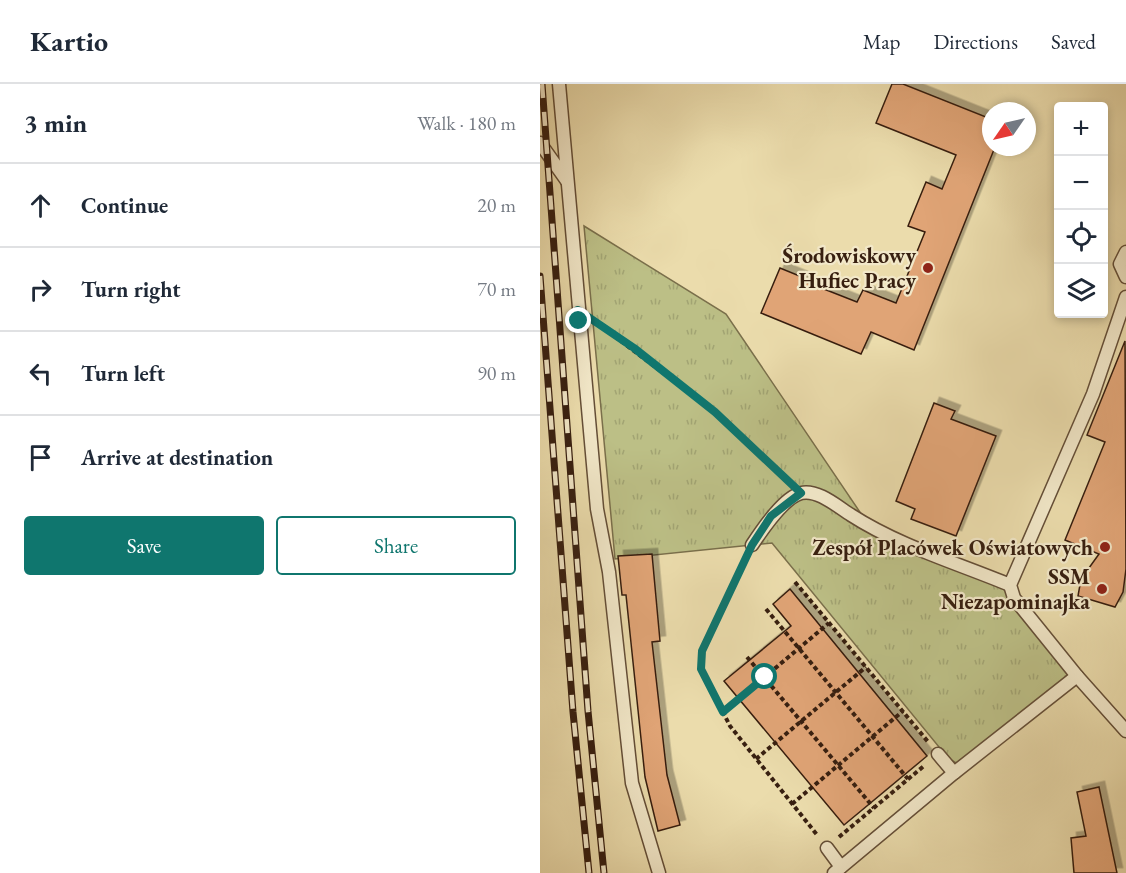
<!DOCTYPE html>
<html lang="en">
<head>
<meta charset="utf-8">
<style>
  body { margin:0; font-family:"EB Garamond",serif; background:#f2f2f3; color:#1f2937 }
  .controls { position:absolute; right:18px; top:18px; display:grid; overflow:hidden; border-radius:6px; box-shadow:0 3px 9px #0003 }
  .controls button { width:54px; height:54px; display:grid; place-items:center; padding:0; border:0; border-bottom:2px solid #e0e1e3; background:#fff; color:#1f2937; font:30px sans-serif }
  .compass { position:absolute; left:442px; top:18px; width:54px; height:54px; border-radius:50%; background:#fff; box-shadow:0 3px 9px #0003; rotate:236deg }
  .stop { position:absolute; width:18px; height:18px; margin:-14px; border:4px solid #0f766e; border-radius:50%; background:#fff }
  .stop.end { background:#0f766e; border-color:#fff; box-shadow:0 2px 6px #0008 }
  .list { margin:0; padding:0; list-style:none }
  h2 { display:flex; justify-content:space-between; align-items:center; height:78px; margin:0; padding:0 24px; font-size:26px }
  h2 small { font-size:20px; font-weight:400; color:#747a83 }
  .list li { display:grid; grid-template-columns:39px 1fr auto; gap:18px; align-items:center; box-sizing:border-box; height:84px; padding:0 24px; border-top:2px solid #e0e1e3 }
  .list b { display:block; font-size:22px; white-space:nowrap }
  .list em { font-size:20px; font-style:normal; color:#747a83 }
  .actions { display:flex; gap:12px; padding:18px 24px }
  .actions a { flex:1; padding:14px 0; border:2px solid #0f766e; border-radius:6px; text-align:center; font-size:21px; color:#0f766e }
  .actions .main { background:#0f766e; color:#fff }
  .icon { flex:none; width:33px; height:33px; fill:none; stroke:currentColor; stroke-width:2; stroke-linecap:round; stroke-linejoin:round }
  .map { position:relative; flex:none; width:586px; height:789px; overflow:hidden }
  header { display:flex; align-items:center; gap:36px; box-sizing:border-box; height:84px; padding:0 30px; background:#fff; border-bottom:2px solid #e0e1e3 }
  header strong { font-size:28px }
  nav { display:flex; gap:33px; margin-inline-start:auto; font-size:21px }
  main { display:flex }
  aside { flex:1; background:#fff }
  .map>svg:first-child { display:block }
  .grass { fill:url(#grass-tufts); stroke:#7a6f4b; stroke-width:1.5 }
  .building { fill:#e0a476; stroke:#371f10; stroke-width:1.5; filter:url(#shadow) }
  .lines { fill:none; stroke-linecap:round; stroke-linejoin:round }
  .service-casing { stroke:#644e37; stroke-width:15 }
  .path { stroke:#371f10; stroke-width:4; stroke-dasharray:4.5 3; stroke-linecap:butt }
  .service { stroke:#f2e8c9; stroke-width:12 }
  .rail-casing { stroke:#371f10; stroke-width:7 }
  .rail { stroke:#f2e8c9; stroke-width:4.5; stroke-dasharray:14; stroke-linecap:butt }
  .route { stroke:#0f766e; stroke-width:8 }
  .poi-dot { fill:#8f2418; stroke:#f2e8c9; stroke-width:2 }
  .labels { text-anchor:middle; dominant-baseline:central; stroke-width:4.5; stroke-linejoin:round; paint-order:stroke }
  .poi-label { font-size:22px; font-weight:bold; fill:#371f10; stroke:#f2e8c9; text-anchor:end }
</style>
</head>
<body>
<header>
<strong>Kartio</strong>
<nav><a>Map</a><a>Directions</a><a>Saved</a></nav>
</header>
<main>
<aside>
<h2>3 min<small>Walk · 180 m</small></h2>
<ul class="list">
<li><svg class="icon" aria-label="ahead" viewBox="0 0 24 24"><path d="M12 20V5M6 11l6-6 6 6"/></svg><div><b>Continue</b></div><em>20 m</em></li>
<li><svg class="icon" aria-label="right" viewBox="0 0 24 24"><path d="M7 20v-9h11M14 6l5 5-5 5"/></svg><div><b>Turn right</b></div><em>70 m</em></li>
<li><svg class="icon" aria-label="left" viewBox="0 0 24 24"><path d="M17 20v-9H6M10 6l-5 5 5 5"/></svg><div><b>Turn left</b></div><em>90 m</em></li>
<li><svg class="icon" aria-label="arrive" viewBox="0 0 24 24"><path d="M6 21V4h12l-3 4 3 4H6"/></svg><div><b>Arrive at destination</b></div></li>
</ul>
<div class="actions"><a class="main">Save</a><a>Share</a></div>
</aside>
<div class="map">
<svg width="586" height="789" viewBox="0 0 586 789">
  <defs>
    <pattern id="grass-tufts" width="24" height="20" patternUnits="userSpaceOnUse" patternTransform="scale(1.5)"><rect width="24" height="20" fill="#bcbf86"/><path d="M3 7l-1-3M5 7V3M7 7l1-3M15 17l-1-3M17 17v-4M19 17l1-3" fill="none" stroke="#a2a473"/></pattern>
    <filter id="shadow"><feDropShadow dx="5.5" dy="-5.5" stdDeviation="0" flood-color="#0004"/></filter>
  </defs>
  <rect width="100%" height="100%" fill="#ebdcac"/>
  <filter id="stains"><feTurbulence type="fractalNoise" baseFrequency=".00333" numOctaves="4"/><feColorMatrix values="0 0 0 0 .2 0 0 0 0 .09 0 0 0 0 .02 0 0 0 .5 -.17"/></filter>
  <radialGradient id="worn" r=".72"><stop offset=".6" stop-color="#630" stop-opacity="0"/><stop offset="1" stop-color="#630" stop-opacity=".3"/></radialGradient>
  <polygon class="grass" points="44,142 186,230 330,443 470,501 537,592 416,679 408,674 232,459 75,475"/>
  <g class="building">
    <polygon points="352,0 363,0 451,35 451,63 455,63 374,266 331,248 321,270 221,229 240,184 262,193 261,196 317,218 323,206 356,219 385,148 368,142 386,98 402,105 416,71 336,39"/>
    <polygon points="585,257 586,485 583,508 575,523 538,512 541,495 559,470 525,456 565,358 547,351"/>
    <polygon points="394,319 415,327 411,335 456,352 416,452 371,435 375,425 356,417"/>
    <polygon points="112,470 120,557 112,558 127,691 140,741 118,747 105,693 86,511 82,511 78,472"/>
    <polygon points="250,505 387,672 304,741 184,597 251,542 233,520"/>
    <polygon points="559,703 577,789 534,789 531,754 546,752 537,708"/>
  </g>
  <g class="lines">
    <defs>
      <g id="service">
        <polyline points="19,0 57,425 69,488 92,699 119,789"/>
        <polyline points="0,59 27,97"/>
        <polyline points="586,168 580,180 586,193"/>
        <polyline points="586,213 553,310 470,501 474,514 537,592 586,647"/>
        <path d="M212 461C222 446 243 414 261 409 278 405 298 423 311 431 359 462 417 479 470 501"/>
        <polyline points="398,670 414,689"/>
        <polyline points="287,764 301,783"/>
        <polyline points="294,789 414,689 537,592"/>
      </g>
    </defs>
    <use href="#service" class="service-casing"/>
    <g class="path">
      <polyline points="57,239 175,328 247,396"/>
      <polyline points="204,477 162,567 161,585 190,642 278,752"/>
      <polyline points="255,498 389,659"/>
      <polyline points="226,525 368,695"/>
      <polyline points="207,573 334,724"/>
      <polyline points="183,628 289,539"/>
      <polyline points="216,675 326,583"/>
      <polyline points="252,720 363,627"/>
      <polyline points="299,753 385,681"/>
    </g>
    <use href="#service" class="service"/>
    <defs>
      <g id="rail">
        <polyline points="2,0 48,627 64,789"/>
        <polyline points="0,192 33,628 49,789"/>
      </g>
    </defs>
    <use href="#rail" class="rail-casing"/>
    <use href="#rail" class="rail"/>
  </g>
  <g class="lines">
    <polyline class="route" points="39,237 38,226 94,264 175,328 261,409 231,432 212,461 162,567 161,585 183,628 225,593"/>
  </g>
  <g class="poi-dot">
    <circle cx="388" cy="184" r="6"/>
    <circle cx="565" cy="463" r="6"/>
    <circle cx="562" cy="505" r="6"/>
  </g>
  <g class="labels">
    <g class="poi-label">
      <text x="376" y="171">Środowiskowy<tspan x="376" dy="25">Hufiec Pracy</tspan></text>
      <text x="553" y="463">Zespół Placówek Oświatowych</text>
      <text x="550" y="492">SSM<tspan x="550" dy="25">Niezapominajka</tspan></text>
    </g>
  </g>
  <rect width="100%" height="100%" filter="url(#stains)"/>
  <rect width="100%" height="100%" fill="url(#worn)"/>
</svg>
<div class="controls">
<button>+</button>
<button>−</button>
<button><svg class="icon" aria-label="locate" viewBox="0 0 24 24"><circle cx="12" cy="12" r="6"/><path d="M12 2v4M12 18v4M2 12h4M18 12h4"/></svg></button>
<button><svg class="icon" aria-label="layers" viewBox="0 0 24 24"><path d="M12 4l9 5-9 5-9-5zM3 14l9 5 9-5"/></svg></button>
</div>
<svg class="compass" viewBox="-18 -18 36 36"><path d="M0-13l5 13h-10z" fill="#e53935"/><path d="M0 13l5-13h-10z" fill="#747a83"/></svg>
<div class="stop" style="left:225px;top:593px"></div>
<div class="stop end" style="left:39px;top:237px"></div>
</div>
</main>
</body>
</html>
